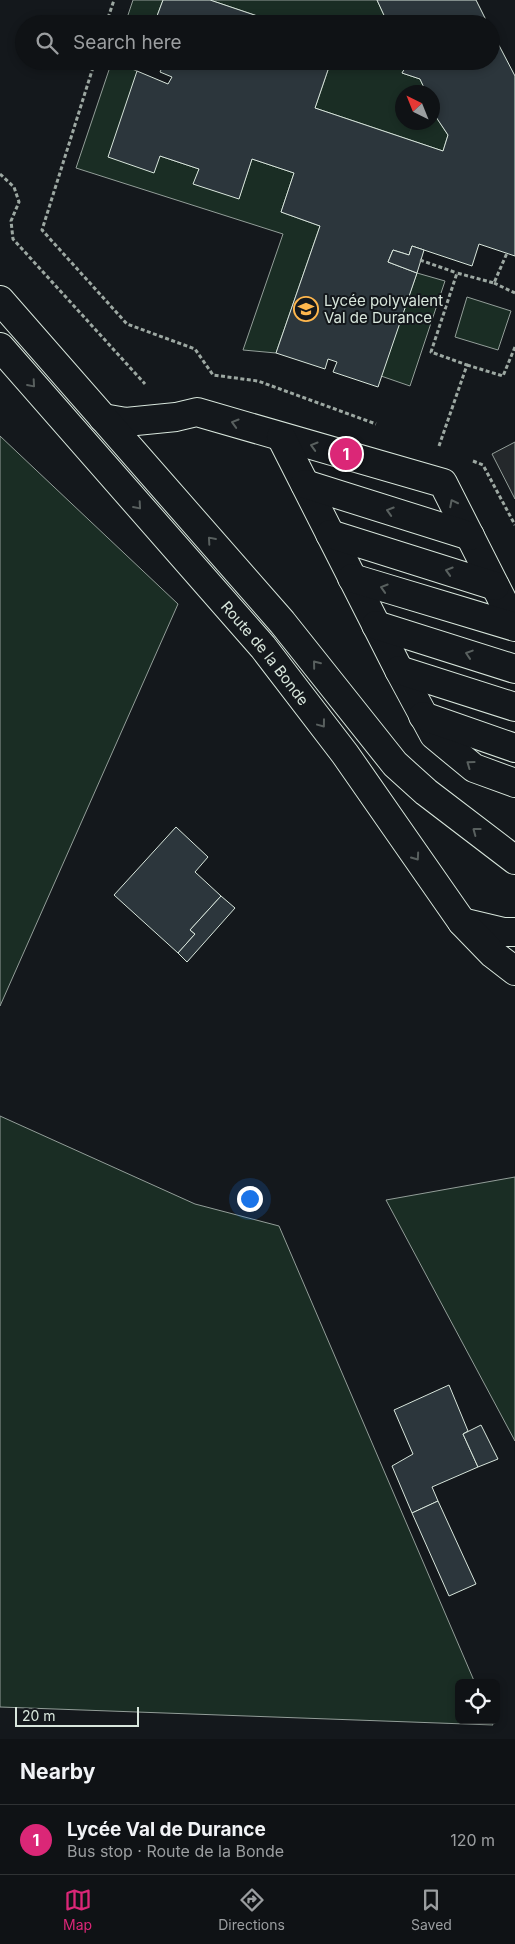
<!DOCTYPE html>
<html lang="en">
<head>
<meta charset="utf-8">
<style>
  body { margin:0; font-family:Inter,sans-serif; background:#181b1e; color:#f1f3f6 }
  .controls { position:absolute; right:15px; bottom:15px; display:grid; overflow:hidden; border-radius:8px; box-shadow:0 2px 8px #0003 }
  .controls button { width:45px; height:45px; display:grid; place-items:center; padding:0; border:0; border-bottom:1px solid #2f3234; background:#0f1215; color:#f1f3f6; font:25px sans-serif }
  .compass { position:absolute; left:395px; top:85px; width:45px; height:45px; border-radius:50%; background:#0f1215; box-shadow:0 2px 8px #0003; rotate:317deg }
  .scale { position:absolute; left:15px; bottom:12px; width:124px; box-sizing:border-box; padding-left:5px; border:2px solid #d8e6dc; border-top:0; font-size:14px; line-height:18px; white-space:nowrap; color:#d8e6dc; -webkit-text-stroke:4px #14181c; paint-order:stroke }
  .you { position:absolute; left:249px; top:1198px; width:18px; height:18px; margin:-12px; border:4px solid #fff; border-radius:50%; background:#1a73e8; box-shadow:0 0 0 8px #1a73e833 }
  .badge { display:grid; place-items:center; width:32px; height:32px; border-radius:50%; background:#db2777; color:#fff; font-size:16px; font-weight:700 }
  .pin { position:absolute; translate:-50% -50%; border:2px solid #fff; box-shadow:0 1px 5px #0006 }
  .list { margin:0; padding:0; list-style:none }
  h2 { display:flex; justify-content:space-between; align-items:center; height:65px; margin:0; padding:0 20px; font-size:21px }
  h2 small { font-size:16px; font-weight:400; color:#9b9ea0 }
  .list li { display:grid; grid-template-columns:32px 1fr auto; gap:15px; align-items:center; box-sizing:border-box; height:70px; padding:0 20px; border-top:1px solid #2f3234 }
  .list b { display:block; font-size:19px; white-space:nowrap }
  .list p { margin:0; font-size:16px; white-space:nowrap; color:#9b9ea0 }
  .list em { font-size:16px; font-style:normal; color:#9b9ea0 }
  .icon { flex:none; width:28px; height:28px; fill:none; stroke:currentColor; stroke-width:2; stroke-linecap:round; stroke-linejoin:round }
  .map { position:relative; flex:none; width:515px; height:1739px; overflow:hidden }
  .search { position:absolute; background:#0f1215; box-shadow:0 2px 8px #0003; left:15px; right:15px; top:15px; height:55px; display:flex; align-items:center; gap:12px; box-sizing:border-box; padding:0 18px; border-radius:28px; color:#9b9ea0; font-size:19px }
  .sheet { height:135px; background:#0f1215 }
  nav { display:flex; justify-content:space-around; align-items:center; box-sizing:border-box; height:70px; border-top:1px solid #2f3234; background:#0f1215; font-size:14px; color:#9b9ea0 }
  nav a { display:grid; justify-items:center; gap:2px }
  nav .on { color:#db2777 }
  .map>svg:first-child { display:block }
  .green { fill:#1a2d24; stroke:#939e99 }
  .parking { fill:#24282b; stroke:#939e99 }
  .building { fill:#2c363c; stroke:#d8e6dc }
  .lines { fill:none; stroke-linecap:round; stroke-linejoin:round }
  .minor-casing { stroke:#d8e6dc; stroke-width:30 }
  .major-casing { stroke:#d8e6dc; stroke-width:30 }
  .path { stroke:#9da8a2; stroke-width:3; stroke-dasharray:4 2.5; stroke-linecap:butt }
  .minor { stroke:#14181c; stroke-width:28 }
  .major { stroke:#14181c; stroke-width:28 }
  .oneway { stroke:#59605f }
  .labels { text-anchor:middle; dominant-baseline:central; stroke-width:4; stroke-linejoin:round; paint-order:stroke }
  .poi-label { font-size:15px; fill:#d8e6dc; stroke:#14181c; text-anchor:start }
  .street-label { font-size:15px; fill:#d8e6dc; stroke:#14181c }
</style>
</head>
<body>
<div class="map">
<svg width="515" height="1739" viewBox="0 0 515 1739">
  <rect width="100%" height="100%" fill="#14181c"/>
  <g class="green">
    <polygon points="133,0 163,0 154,24 125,24"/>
    <polygon points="210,0 377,0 388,24 281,24"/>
    <polygon points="112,61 137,71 160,156 199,169 194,184 239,198 252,159 294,173 281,212 320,226 276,353 243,350 283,234 76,168"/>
    <polygon points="331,61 409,61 402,73 420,79 426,92 402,92 402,122 432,122 433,116 436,117 448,135 443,151 315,108"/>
    <polygon points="417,273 445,281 410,386 381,376"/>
    <polygon points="467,297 511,311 498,350 455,337"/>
    <polygon points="0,436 178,604 0,1006"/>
    <polygon points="0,1116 195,1204 279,1226 475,1683 459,1683 459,1720 491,1720 493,1725 0,1707"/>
    <polygon points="515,1177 515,1441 386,1200"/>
  </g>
  <polygon class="parking" points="515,442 515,499 492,454"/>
  <g class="building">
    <polygon points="163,0 210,0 281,24 154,24"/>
    <polygon points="377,0 476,0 488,24 388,24"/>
    <polygon points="491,30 515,76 515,256 479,244 472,266 412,246 409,255 393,250 388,262 417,273 378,387 333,372 337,362 328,359 325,369 276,353 320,226 281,212 294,173 252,159 239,199 193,184 199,169 160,156 154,173 108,157 137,71 168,84 172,77 160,72 165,61 175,63 176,61 331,61 315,108 443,151 448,135 436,117 432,116 432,92 426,92 420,79 402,73 409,61 491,61"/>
    <polygon points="412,246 424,250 417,273 388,262 393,250 409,255"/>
    <polygon points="176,827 208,857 195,872 221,896 190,930 195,934 178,953 114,895"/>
    <polygon points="221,896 235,908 187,962 178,953 195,934 190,930"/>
    <polygon points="449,1385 468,1431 463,1434 478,1467 432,1487 438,1501 412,1513 392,1466 413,1454 394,1410"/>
    <polygon points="481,1425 498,1459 478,1467 463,1434"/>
    <polygon points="438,1501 476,1584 449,1596 412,1513"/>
  </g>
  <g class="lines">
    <defs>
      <g id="minor">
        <polyline points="103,418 126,422 176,417 197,412 443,483 515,625"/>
        <polyline points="281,437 399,670 434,735 474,768 515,783"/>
        <polyline points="305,484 470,536"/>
        <polyline points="330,534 495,586"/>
        <polyline points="352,578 515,627"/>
        <polyline points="376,625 515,669"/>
        <polyline points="399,670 515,707"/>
        <polyline points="423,716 515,748"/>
        <polyline points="462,922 504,932 515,932"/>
      </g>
      <g id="major">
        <polyline points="0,300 282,622 395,764 426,792 515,860"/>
        <path id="s1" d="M0 347 263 647 345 754 462 922 493 954 515 971"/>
      </g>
    </defs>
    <use href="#minor" class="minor-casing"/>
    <use href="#major" class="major-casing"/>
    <g class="path">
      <polyline points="106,24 114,0"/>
      <polyline points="95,61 42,230 127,324 195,349 213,375 258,381 376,424"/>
      <polyline points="0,174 14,187 19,202 11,221 13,239 145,384"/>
      <polyline points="420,260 457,273"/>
      <polyline points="494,283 515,293"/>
      <polyline points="467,365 503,376 515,347"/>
      <polyline points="439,446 467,365 431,352 457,273 494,283 507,253"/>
      <polyline points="473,461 483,465 515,525"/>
    </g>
    <use href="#minor" class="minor"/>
    <use href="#major" class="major"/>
  </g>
  <defs><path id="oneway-chevron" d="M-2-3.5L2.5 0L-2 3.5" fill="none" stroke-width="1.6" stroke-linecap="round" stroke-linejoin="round" transform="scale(1.25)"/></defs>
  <g class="oneway">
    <use href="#oneway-chevron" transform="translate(32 384) rotate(49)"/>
    <use href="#oneway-chevron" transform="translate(235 423) rotate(-164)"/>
    <use href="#oneway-chevron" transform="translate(314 446) rotate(-164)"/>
    <use href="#oneway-chevron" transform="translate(453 503) rotate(-117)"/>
    <use href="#oneway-chevron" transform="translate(138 506) rotate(49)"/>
    <use href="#oneway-chevron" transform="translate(390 511) rotate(-163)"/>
    <use href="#oneway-chevron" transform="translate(211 540) rotate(-131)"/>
    <use href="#oneway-chevron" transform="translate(449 571) rotate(-163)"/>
    <use href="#oneway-chevron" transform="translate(384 588) rotate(-163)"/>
    <use href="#oneway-chevron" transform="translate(469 654) rotate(-162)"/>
    <use href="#oneway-chevron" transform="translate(316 664) rotate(-129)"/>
    <use href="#oneway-chevron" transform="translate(322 724) rotate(53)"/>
    <use href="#oneway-chevron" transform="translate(470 764) rotate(-144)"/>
    <use href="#oneway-chevron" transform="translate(476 831) rotate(-143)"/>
    <use href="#oneway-chevron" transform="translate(416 857) rotate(55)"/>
  </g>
  <defs>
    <symbol id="school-ring" viewBox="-11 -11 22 22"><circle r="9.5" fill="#14181c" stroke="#ffb74d" stroke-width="1.5"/><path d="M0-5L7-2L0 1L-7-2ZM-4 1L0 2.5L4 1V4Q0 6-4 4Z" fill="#ffb74d"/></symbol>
  </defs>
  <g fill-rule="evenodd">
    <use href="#school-ring" x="292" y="295" width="28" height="28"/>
  </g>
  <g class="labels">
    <g class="poi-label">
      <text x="324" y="300">Lycée polyvalent<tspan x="324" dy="17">Val de Durance</tspan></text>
    </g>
    <g class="street-label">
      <text stroke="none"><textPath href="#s1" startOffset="405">Route de la Bonde</textPath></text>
    </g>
  </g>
</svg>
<div class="controls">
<button><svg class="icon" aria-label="locate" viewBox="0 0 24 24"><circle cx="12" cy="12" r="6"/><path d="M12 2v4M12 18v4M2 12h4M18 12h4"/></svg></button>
</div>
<svg class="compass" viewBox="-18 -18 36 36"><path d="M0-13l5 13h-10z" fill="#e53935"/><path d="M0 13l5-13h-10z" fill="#9b9ea0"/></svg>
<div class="scale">20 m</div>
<div class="you"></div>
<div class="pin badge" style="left:346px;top:454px">1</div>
<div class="search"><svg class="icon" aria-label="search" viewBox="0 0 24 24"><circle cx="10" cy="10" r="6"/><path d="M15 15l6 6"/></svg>Search here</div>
</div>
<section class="sheet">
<h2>Nearby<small></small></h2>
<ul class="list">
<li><span class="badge">1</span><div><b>Lycée Val de Durance</b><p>Bus stop · Route de la Bonde</p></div><em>120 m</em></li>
</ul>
</section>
<nav>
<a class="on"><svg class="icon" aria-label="map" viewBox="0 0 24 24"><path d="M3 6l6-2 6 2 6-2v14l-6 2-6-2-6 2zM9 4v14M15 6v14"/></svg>Map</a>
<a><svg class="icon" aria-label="directions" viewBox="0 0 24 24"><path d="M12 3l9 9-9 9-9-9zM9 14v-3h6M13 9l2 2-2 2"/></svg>Directions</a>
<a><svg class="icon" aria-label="saved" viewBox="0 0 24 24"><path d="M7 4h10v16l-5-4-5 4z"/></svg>Saved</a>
</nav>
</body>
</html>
